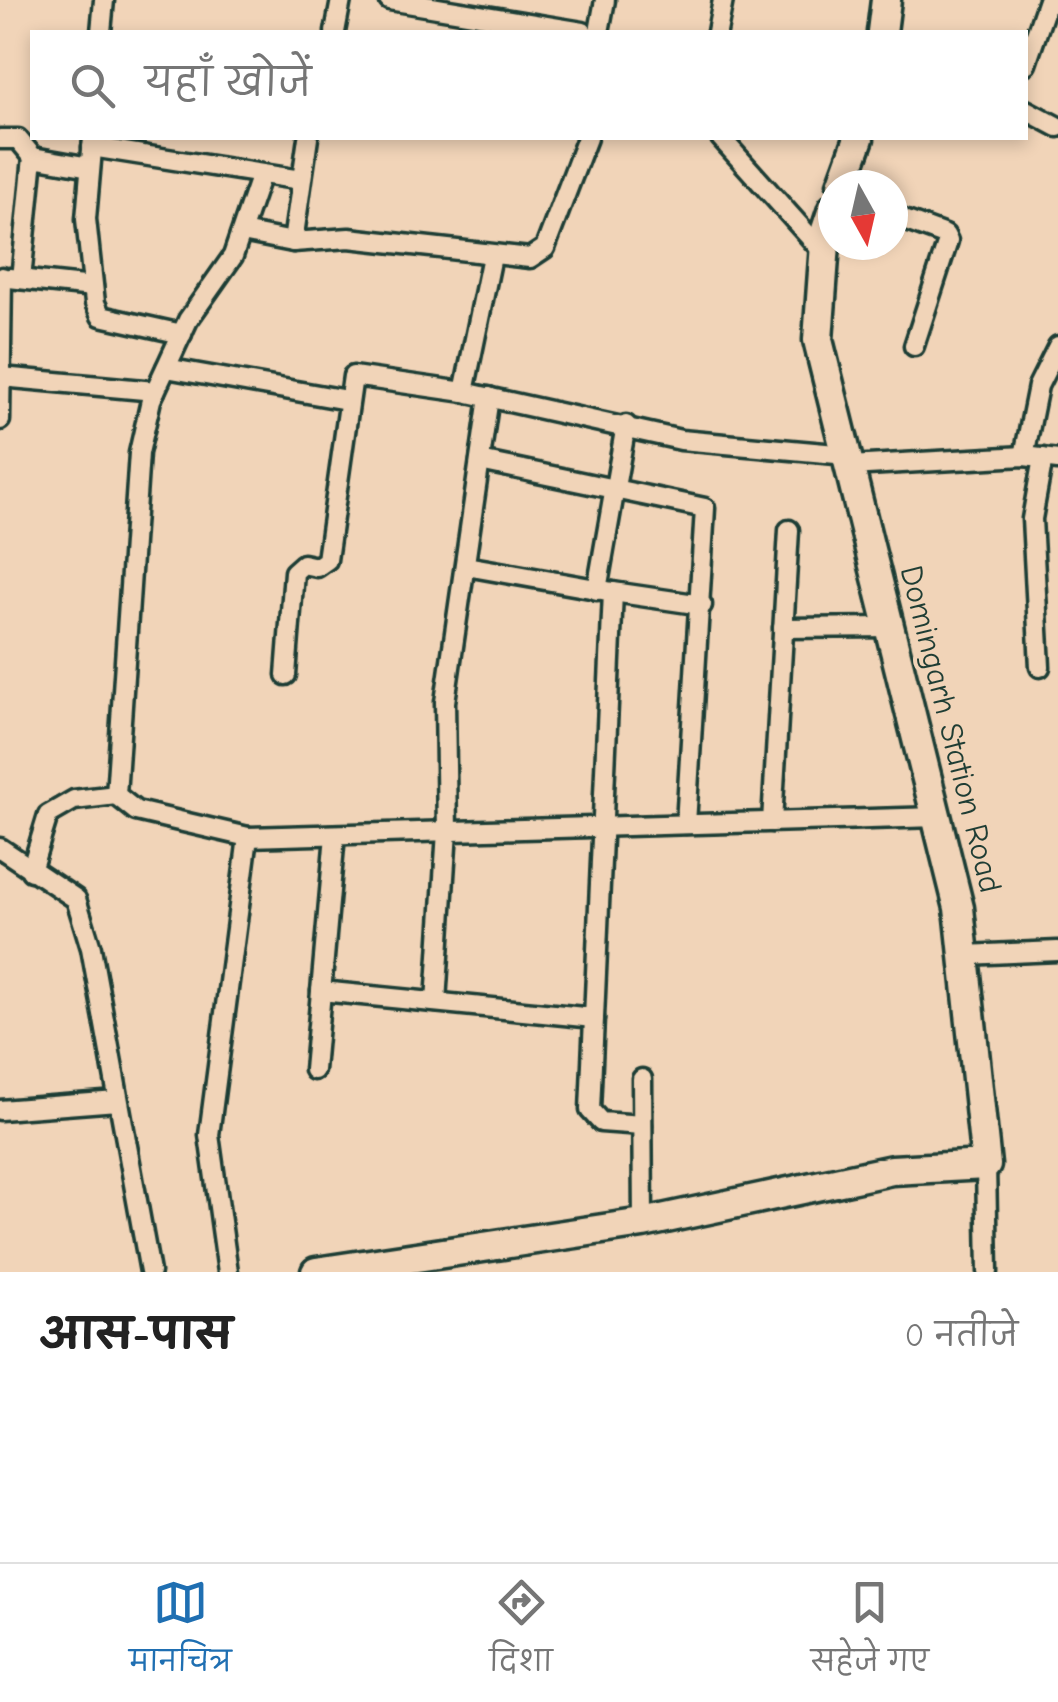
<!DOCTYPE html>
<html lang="hi">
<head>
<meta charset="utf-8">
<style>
  body { margin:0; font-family:"Comic Neue","Playpen Sans Deva",sans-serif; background:#f2f2f2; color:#222 }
  .compass { position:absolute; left:818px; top:170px; width:90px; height:90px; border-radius:50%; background:#fff; box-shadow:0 5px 15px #0003; rotate:172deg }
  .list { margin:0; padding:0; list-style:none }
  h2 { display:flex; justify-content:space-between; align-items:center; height:130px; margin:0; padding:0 40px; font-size:42px }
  h2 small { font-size:32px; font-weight:400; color:#767676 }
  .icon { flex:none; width:55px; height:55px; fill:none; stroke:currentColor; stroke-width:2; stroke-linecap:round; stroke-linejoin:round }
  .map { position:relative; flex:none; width:1058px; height:1272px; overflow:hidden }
  .search { position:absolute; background:#fff; box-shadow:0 5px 15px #0003; left:30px; right:30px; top:30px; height:110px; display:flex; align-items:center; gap:25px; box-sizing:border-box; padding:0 35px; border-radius:0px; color:#767676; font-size:38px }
  .sheet { height:290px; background:#fff }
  nav { display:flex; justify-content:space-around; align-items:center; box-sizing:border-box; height:140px; border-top:2px solid #e0e0e0; background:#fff; font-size:28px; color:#767676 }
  nav a { display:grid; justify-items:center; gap:5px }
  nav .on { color:#1f6fb2 }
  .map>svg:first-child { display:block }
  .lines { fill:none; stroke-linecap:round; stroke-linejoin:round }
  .street-casing { stroke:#1f3d34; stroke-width:25 }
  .secondary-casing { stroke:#1f3d34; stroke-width:35 }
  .street { stroke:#f1d4b8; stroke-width:18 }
  .secondary { stroke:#f1d4b8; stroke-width:28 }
  .labels { text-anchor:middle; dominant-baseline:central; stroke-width:8; stroke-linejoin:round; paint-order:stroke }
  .street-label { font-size:32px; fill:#1f3d34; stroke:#f1d4b8 }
</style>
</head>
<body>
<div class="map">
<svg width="1058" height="1272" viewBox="0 0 1058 1272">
  <rect width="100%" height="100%" fill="#f1d4b8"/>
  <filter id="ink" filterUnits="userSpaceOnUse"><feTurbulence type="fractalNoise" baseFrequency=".01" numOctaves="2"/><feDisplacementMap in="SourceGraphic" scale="20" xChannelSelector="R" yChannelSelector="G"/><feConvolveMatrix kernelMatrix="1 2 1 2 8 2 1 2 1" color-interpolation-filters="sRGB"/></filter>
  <g filter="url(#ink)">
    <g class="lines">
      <defs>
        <g id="street">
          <polyline points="389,0 583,32"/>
          <polyline points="101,32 104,0"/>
          <polyline points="335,32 341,0"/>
          <polyline points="599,32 605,0"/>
          <polyline points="717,32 723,0"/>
          <polyline points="1026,64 1048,0"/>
          <polyline points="1026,110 1058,127"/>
          <polyline points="93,138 86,219 95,303 101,316 182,334"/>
          <polyline points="721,138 824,253"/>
          <polyline points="0,139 18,139 33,157 90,167"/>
          <polyline points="92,147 301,180"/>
          <polyline points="261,174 233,256 188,320 151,400 139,453 116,795 136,811 248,837 938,817"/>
          <polyline points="893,216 945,235 948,241 914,346"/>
          <polyline points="242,232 293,242 349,238 530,258 545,248 587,138"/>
          <polyline points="293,242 308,138"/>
          <polyline points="9,278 93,287"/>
          <polyline points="21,279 33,157"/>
          <polyline points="166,368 347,400"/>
          <polyline points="1,377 155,391"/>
          <polyline points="464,392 492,256"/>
          <polyline points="0,420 2,277"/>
          <polyline points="1024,456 1038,386 1058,346"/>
          <polyline points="480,461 705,508 686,824"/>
          <polyline points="850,466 1024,456 1058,460"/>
          <polyline points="597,590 626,425"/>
          <polyline points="613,592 702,605"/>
          <polyline points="783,628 892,627"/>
          <polyline points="1040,667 1032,519 1043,458"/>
          <polyline points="286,675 294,572 303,564 317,567 327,560 353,376 464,392 681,440 847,455"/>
          <polyline points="772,822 789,530"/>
          <polyline points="0,848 76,899 91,948 150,1272"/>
          <polyline points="31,871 48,815 74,800 116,795"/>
          <polyline points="965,955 1058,951"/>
          <polyline points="321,991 594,1018 613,592 466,566"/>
          <polyline points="436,1002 447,831 445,702 489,397"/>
          <polyline points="594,1018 590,1110 601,1122 642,1125"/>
          <polyline points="314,1070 335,835"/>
          <polyline points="642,1079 643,1223"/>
          <polyline points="0,1110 117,1101"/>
          <polyline points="986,1165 988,1272"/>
          <polyline points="228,1272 209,1135 248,837"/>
        </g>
        <g id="secondary">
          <polyline points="882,32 886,0"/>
          <polyline points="842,185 859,138"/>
          <polyline points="316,1272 643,1223 892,1170 986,1165 959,908 818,340 826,230 833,209"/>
        </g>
      </defs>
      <use href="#street" class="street-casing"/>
      <use href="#secondary" class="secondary-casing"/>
      <use href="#street" class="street"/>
      <use href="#secondary" class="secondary"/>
    </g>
  </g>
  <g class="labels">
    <g class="street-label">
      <text transform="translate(951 729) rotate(76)">Domingarh Station Road</text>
    </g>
  </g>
</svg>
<svg class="compass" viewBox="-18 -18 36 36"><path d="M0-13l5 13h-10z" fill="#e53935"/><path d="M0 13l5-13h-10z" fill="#767676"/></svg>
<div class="search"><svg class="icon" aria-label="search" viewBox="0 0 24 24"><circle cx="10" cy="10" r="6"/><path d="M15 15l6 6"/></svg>यहाँ खोजें</div>
</div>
<section class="sheet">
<h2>आस-पास<small>0 नतीजे</small></h2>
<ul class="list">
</ul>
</section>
<nav>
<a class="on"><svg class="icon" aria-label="map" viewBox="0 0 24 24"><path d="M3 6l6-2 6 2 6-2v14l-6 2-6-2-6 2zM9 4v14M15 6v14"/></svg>मानचित्र</a>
<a><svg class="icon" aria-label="directions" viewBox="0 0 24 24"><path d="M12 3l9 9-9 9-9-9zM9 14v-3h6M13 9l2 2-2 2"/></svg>दिशा</a>
<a><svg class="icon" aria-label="saved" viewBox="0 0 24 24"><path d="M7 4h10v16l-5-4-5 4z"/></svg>सहेजे गए</a>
</nav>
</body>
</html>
